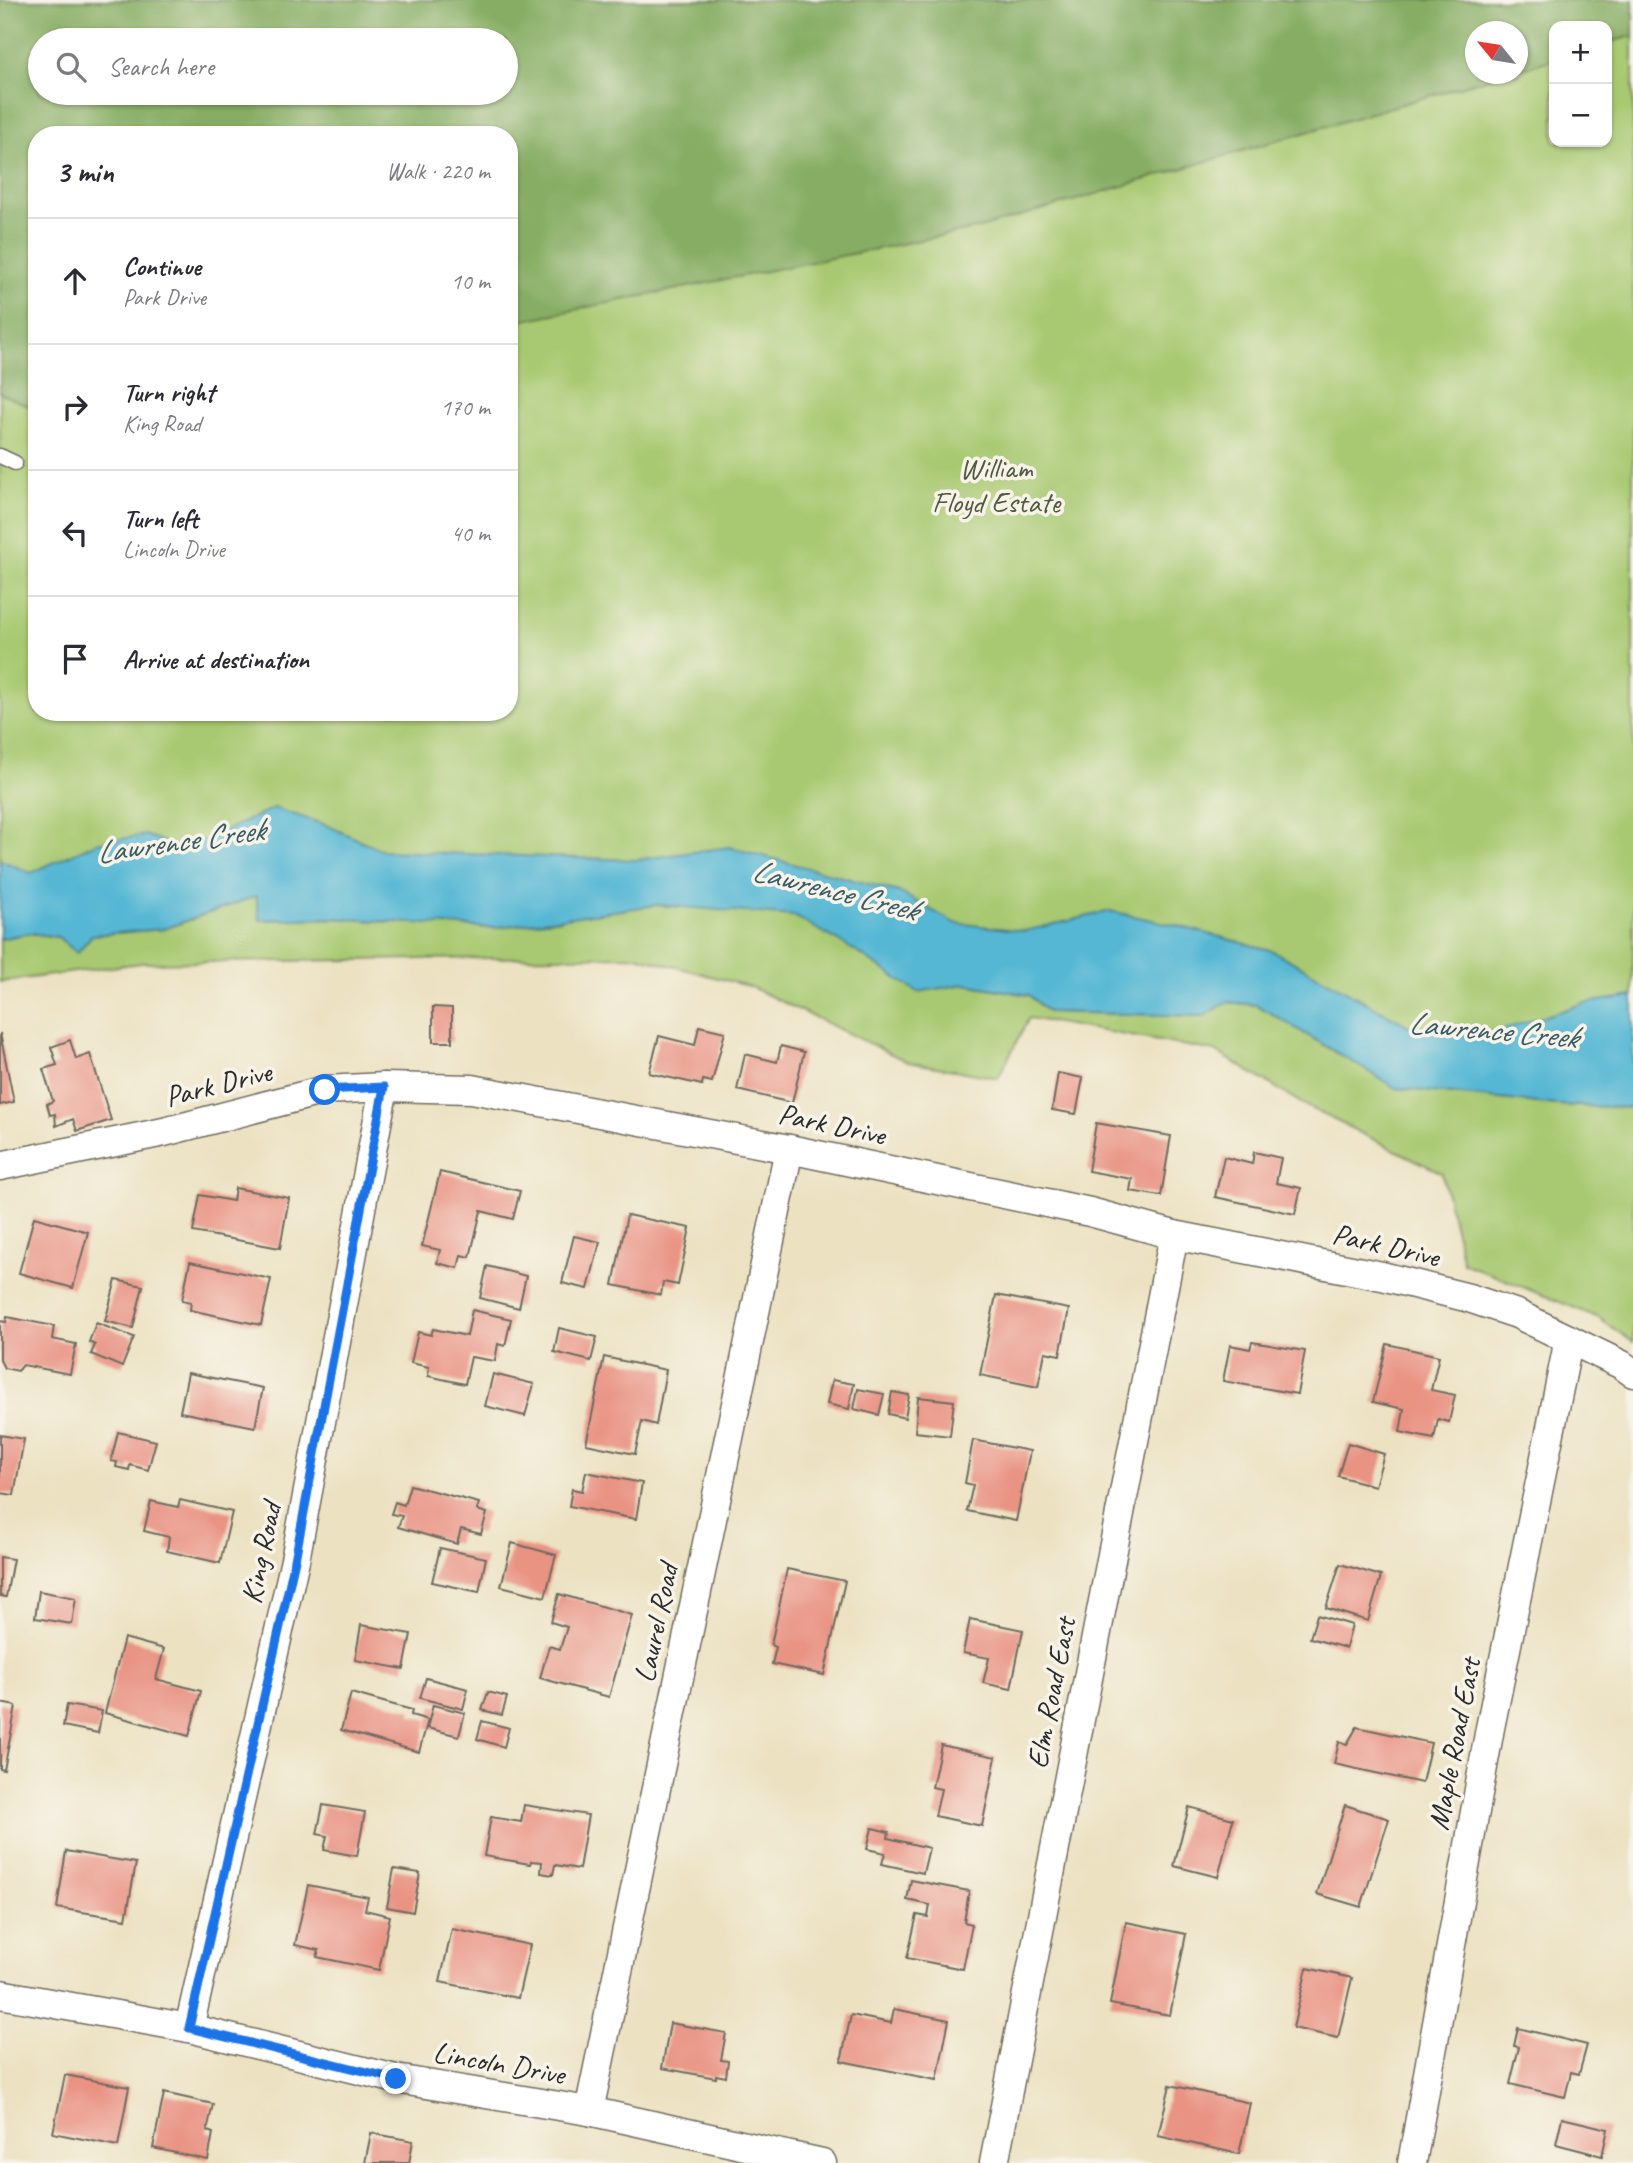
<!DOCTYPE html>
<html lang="en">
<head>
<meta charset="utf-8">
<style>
  body { margin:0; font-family:Caveat,sans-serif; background:#f2f2f3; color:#2b2b33 }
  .controls { position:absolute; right:21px; top:21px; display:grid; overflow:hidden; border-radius:14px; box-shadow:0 2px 5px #0004 }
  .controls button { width:63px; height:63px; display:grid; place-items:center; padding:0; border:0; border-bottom:2px solid #e1e1e2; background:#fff; color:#2b2b33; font:35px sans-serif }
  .compass { position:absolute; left:1465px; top:21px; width:63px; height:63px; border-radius:50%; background:#fff; box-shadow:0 2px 5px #0004; rotate:300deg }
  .stop { position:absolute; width:21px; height:21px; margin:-16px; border:5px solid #1a73e8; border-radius:50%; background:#fff }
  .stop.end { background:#1a73e8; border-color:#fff; box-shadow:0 2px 7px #0008 }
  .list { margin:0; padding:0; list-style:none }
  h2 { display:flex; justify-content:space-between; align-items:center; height:91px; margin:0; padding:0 28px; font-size:30px }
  h2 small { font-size:23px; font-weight:400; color:#7c7c81 }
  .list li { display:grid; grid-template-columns:46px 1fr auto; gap:21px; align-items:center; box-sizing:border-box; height:126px; padding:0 28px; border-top:2px solid #e1e1e2 }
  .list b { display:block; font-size:26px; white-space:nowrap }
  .list p { margin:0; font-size:23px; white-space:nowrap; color:#7c7c81 }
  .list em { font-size:23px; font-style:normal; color:#7c7c81 }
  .icon { flex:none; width:38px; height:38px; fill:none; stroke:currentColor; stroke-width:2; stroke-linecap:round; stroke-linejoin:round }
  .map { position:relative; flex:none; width:1633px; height:2163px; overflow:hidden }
  .search { position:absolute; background:#fff; box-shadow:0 2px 5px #0004; left:28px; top:28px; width:490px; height:77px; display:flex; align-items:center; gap:18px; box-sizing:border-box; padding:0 24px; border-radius:38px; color:#7c7c81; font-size:26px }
  .panel { position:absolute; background:#fff; box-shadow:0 2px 5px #0004; left:28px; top:126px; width:490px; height:595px; border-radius:28px }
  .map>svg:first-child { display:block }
  .green { fill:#a8c971; stroke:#6a7a4e; stroke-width:2; fill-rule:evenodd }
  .forest { fill:#86ad63; stroke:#586c47; stroke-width:2; fill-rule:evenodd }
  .water { fill:#55b7d4; stroke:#407180; stroke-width:2 }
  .building { fill:#e99383 }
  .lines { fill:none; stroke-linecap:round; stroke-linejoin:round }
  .service-casing { stroke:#6f6b60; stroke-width:17 }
  .minor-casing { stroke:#6f6b60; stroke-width:31 }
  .service { stroke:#fff; stroke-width:14 }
  .minor { stroke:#fff; stroke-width:28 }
  .route { stroke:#1a73e8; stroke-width:9 }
  .labels { text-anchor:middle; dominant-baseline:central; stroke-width:7; stroke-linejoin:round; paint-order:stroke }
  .park-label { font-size:30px; fill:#505a40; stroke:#f7f3e8 }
  .street-label { font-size:30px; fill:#2b2b2b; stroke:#f7f3e8 }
  .water-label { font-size:32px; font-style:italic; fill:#3a5c66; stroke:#f7f3e8 }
</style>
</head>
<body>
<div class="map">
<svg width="1633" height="2163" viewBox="0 0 1633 2163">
  <rect width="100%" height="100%" fill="#f7f3e8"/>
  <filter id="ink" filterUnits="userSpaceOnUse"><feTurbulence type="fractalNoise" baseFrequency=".0143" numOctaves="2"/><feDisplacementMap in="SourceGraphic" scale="14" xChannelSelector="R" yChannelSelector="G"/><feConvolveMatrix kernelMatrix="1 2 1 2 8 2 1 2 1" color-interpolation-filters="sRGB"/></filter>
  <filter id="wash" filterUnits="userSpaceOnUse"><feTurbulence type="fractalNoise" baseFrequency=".00686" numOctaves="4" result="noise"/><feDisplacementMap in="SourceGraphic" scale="28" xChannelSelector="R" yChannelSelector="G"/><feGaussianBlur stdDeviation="1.57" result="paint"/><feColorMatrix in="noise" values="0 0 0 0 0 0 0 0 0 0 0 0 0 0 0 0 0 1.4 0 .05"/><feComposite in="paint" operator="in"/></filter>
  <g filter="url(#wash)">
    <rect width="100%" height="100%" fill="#ece2c2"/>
    <path class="green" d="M0 0H1633V1071L1404 1062 1278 994 874 962 918 992 965 984 1029 995 1048 1012 1204 1016 1227 1002 1257 1005 1396 1088 1557 1105 1633 1108V1342L1597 1317 1463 1263 1442 1173 1308 1107 1215 1051 1029 1018 998 1078 908 1062 751 987 636 956 141 963 0 982V939L29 933 58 937 164 929 256 896 261 920 330 918 493 928 561 919 206 868 0 891ZM1554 26H1607V142H1554ZM1476 32H1518V74H1476ZM40 40H506V93H40ZM37 135H509V712H37Z"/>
    <path class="forest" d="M0 0H1633V36L1607 43V26H1554V59L1518 70V32H1476V74H1504L980 228 509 323V135H37V410L0 393ZM40 40H506V93H40Z"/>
    <polygon class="water" points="274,808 326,825 384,851 636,860 729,847 899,892 955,923 1025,931 1110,911 1171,924 1273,951 1409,1026 1493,1033 1585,1003 1633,996 1633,1108 1557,1105 1396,1088 1257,1005 1227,1002 1204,1016 1048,1012 1029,995 965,984 918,992 841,942 794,916 657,905 493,928 330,918 260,920 256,896 164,929 92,935 77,953 58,937 29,933 0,939 0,860 31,873 96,843 146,835 183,850"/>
    <g id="blocks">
      <g class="building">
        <polygon points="433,1007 452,1008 452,1042 433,1042"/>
        <polygon points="699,1026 725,1032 712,1082 703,1080 702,1085 649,1073 659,1036 695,1045"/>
        <polygon points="0,1033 14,1102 0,1105"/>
        <polygon points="70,1040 76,1059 90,1054 111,1120 77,1131 73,1119 56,1126 55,1114 50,1115 47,1104 53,1101 43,1069 57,1065 51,1047"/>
        <polygon points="781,1046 804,1052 792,1103 737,1090 745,1054 777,1062"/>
        <polygon points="1058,1073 1083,1078 1076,1114 1052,1110"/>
        <polygon points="1096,1123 1171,1136 1161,1196 1130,1191 1132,1179 1088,1171"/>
        <polygon points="1254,1152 1281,1158 1276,1183 1301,1188 1295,1214 1215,1197 1224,1157 1252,1164"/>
        <polygon points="440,1172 520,1191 513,1219 481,1211 470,1257 461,1255 458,1268 437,1263 440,1250 422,1246"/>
        <polygon points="235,1188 289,1198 280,1248 193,1232 200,1195 233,1201"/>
        <polygon points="627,1215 690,1228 678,1285 663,1282 661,1295 613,1285"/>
        <polygon points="34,1217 88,1232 73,1288 19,1273"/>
        <polygon points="574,1236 600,1242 588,1289 562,1283"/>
        <polygon points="190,1262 271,1279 261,1325 190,1310 191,1302 182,1300"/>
        <polygon points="487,1266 526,1276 519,1308 480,1298"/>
        <polygon points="116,1280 143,1286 133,1328 105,1321"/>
        <polygon points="996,1295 1069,1309 1060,1355 1045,1352 1038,1387 980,1375"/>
        <polygon points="472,1310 511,1319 505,1346 498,1344 495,1361 471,1357 465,1384 428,1376 429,1367 411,1363 418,1332 431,1335 433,1329 467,1336"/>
        <polygon points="7,1317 54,1326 52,1339 76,1344 70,1374 23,1365 18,1371 4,1368 0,1360 0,1321 6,1322"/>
        <polygon points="96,1323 134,1337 122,1367 91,1354 95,1345 89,1342"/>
        <polygon points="559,1328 597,1337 591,1361 554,1352"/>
        <polygon points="1252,1342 1305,1351 1297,1394 1223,1381 1230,1345 1250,1349"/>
        <polygon points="1387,1344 1439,1356 1431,1390 1455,1395 1449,1422 1438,1419 1434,1439 1400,1432 1404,1409 1373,1402"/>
        <polygon points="604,1357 666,1370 656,1425 642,1421 635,1454 586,1444"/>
        <polygon points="188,1373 263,1388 255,1427 180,1412"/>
        <polygon points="493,1374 534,1384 525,1416 485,1406"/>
        <polygon points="832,1380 854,1384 849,1409 827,1404"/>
        <polygon points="858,1389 884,1394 879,1415 854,1409"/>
        <polygon points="892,1392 909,1395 905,1418 888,1414"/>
        <polygon points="918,1397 954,1401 950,1436 915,1432"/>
        <polygon points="118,1432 156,1441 148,1470 130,1465 129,1470 116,1467 117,1462 111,1461"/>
        <polygon points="0,1435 24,1439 14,1495 0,1493"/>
        <polygon points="973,1440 1030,1451 1016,1521 967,1511 973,1485 965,1483"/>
        <polygon points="1348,1443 1384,1454 1375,1486 1338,1476"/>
        <polygon points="586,1472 642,1483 636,1519 569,1506 572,1489 582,1491"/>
        <polygon points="410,1485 479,1503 477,1510 487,1513 481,1534 461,1529 457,1544 398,1527 402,1516 391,1514 395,1502 404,1505"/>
        <polygon points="180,1500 232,1512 220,1563 167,1551 169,1537 144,1531 151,1501 178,1507"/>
        <polygon points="512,1543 556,1555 545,1597 501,1586"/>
        <polygon points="440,1548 486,1558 479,1592 432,1582"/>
        <polygon points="0,1557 13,1559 6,1597 0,1596"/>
        <polygon points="1340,1564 1381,1576 1368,1621 1326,1608"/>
        <polygon points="787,1569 845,1581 824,1675 772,1664 776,1647 771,1645"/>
        <polygon points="39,1591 76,1598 72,1624 35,1618"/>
        <polygon points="559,1594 632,1615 609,1697 540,1678 549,1646 560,1649 567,1627 551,1622"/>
        <polygon points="1317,1615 1352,1625 1346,1648 1310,1638"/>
        <polygon points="970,1619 1023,1630 1011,1689 983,1683 989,1658 963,1653"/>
        <polygon points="361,1625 411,1634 404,1669 355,1660"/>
        <polygon points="124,1638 164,1649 156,1679 201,1691 189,1736 105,1713"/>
        <polygon points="426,1678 468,1689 463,1709 420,1698"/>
        <polygon points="488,1692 507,1697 502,1715 482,1710"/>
        <polygon points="351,1693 412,1710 411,1715 428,1720 419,1752 341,1730"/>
        <polygon points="0,1703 16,1706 4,1770 0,1769"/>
        <polygon points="67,1705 102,1711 98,1733 63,1726"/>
        <polygon points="433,1705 465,1713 459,1736 427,1728"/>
        <polygon points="482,1721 509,1728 504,1747 477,1739"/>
        <polygon points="1357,1727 1431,1743 1422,1783 1334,1764 1339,1742 1347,1744"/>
        <polygon points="941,1745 996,1757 982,1826 935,1816 941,1789 932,1787"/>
        <polygon points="323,1805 365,1812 357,1856 324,1850 327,1836 317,1834"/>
        <polygon points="524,1805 588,1815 579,1869 555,1865 553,1875 541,1873 542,1862 531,1861 530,1864 484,1856 491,1817 521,1822"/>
        <polygon points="1345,1805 1389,1819 1361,1907 1317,1894"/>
        <polygon points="1189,1807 1233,1819 1218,1877 1174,1866"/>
        <polygon points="872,1828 889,1832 888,1838 929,1848 923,1873 882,1864 885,1853 867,1849"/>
        <polygon points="66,1851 136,1863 126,1919 57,1908"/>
        <polygon points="394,1869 420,1873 413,1912 387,1907"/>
        <polygon points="911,1880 969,1891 964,1922 972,1924 963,1969 907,1958 917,1915 928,1917 930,1905 907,1900"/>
        <polygon points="308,1885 368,1897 365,1910 390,1916 379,1970 317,1957 319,1950 295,1945"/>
        <polygon points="1126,1922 1186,1934 1170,2015 1110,2004"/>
        <polygon points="452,1929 530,1945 518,1998 440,1982"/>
        <polygon points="1307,1968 1352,1978 1338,2038 1293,2028"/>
        <polygon points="894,2009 949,2020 937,2080 841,2061 851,2015 891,2023"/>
        <polygon points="670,2023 726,2033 721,2060 728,2061 726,2077 716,2075 716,2078 662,2068"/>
        <polygon points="1518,2028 1587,2045 1579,2074 1571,2072 1565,2097 1510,2084 1519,2047 1514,2046"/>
        <polygon points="65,2075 129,2087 118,2146 53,2133"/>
        <polygon points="1170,2085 1250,2103 1239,2154 1158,2136"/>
        <polygon points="164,2093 213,2104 207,2131 213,2133 208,2160 153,2148"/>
        <polygon points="1562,2118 1608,2129 1602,2156 1556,2144"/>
        <polygon points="371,2133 413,2141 409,2163 365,2163"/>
      </g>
    </g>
  </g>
  <g filter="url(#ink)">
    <use href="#blocks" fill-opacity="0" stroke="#6f6b60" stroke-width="2"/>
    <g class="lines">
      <defs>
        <polyline id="service" points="0,456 15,463"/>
        <g id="minor">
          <polyline points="0,1166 164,1132 325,1090 384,1087 472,1089 789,1149 1090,1212 1174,1235 1382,1276 1469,1298 1517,1314 1622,1365 1633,1373"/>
          <polyline points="0,1994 189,2028 396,2079 589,2111 822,2163"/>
          <polyline points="189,2028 295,1560 384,1087"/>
          <polyline points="589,2111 789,1149"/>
          <polyline points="994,2163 1174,1235"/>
          <polyline points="1412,2163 1490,1728 1569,1339"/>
        </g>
      </defs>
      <use href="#service" class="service-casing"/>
      <use href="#minor" class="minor-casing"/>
      <use href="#service" class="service"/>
      <use href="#minor" class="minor"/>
    </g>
  </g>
  <g class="lines" filter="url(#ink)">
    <polyline class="route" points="325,1090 384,1087 295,1560 189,2028 396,2079"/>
  </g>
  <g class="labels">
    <g class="park-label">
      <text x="996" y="468">William<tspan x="996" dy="34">Floyd Estate</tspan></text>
    </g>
    <g class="street-label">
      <text transform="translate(218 1084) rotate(-14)">Park Drive</text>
      <text transform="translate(832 1124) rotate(12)">Park Drive</text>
      <text transform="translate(1386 1245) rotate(13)">Park Drive</text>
      <text transform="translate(261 1553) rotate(-78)">King Road</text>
      <text transform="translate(656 1623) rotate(-78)">Laurel Road</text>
      <text transform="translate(1051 1693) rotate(-79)">Elm Road East</text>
      <text transform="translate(1454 1744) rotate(-79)">Maple Road East</text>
      <text transform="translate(499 2063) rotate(10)">Lincoln Drive</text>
    </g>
    <g class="water-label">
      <text transform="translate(180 841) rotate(-8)">Lawrence Creek</text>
      <text transform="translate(835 890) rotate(14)">Lawrence Creek</text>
      <text transform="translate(1493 1030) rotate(5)">Lawrence Creek</text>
    </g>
  </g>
</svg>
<div class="controls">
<button>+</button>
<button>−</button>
</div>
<svg class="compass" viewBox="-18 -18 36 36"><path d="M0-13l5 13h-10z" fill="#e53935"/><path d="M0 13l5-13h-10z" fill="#7c7c81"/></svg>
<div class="stop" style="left:325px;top:1090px"></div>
<div class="stop end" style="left:396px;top:2079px"></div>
<div class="search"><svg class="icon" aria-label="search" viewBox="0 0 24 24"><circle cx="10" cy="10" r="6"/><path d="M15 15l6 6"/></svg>Search here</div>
<section class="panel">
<h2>3 min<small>Walk · 220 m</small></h2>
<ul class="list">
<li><svg class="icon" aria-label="ahead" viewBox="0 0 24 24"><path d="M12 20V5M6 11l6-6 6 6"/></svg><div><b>Continue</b><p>Park Drive</p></div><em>10 m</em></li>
<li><svg class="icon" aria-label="right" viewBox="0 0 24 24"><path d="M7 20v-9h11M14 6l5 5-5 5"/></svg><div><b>Turn right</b><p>King Road</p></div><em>170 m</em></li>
<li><svg class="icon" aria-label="left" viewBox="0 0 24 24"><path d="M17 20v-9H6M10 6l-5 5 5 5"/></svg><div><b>Turn left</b><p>Lincoln Drive</p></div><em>40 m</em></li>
<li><svg class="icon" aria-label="arrive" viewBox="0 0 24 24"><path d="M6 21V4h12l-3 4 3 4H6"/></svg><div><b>Arrive at destination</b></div></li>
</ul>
</section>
</div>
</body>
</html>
